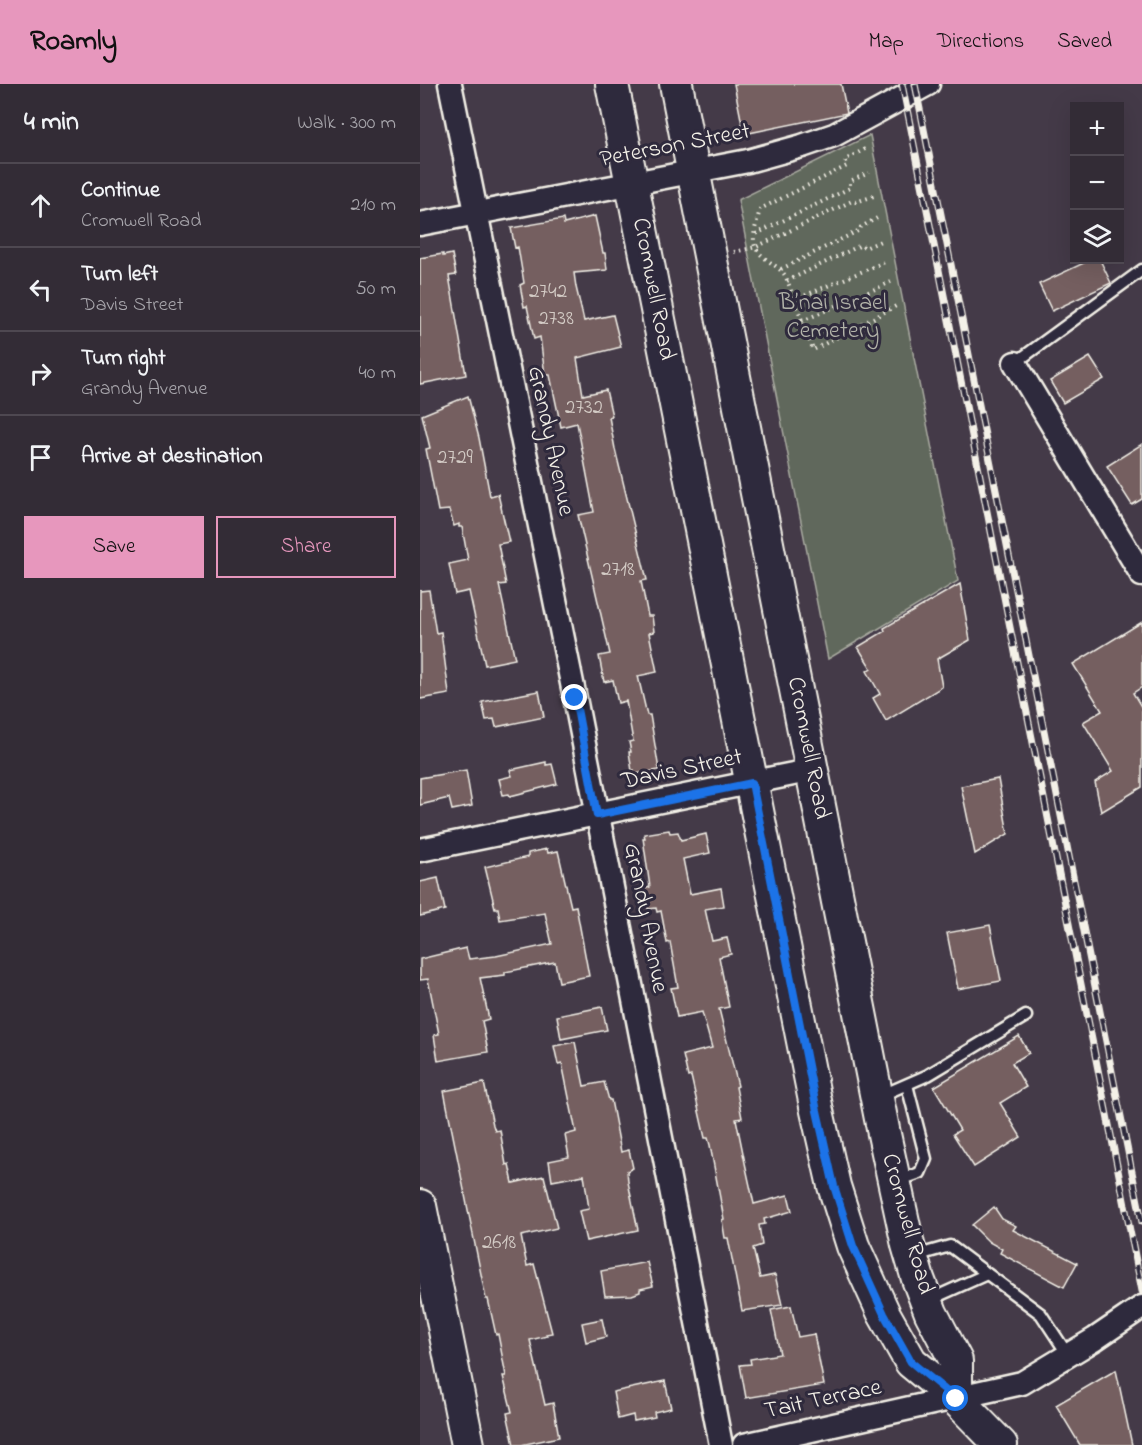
<!DOCTYPE html>
<html lang="en">
<head>
<meta charset="utf-8">
<style>
  body { margin:0; font-family:"Indie Flower",sans-serif; background:#3b343e; color:#f1f3f6 }
  .controls { position:absolute; right:18px; top:18px; display:grid; overflow:hidden; border-radius:0px; box-shadow:0 6px 24px #0002 }
  .controls button { width:54px; height:54px; display:grid; place-items:center; padding:0; border:0; border-bottom:2px solid #4e4851; background:#332c36; color:#f1f3f6; font:30px sans-serif }
  .stop { position:absolute; width:18px; height:18px; margin:-14px; border:4px solid #1a73e8; border-radius:50%; background:#fff }
  .stop.end { background:#1a73e8; border-color:#fff; box-shadow:0 2px 6px #0008 }
  .list { margin:0; padding:0; list-style:none }
  h2 { display:flex; justify-content:space-between; align-items:center; height:78px; margin:0; padding:0 24px; font-size:26px }
  h2 small { font-size:20px; font-weight:400; color:#a9a7ad }
  .list li { display:grid; grid-template-columns:39px 1fr auto; gap:18px; align-items:center; box-sizing:border-box; height:84px; padding:0 24px; border-top:2px solid #4e4851 }
  .list b { display:block; font-size:22px; white-space:nowrap }
  .list p { margin:0; font-size:20px; white-space:nowrap; color:#a9a7ad }
  .list em { font-size:20px; font-style:normal; color:#a9a7ad }
  .actions { display:flex; gap:12px; padding:18px 24px }
  .actions a { flex:1; padding:14px 0; border:2px solid #e797bd; border-radius:0px; text-align:center; font-size:21px; color:#e797bd }
  .actions .main { background:#e797bd; color:#111 }
  .icon { flex:none; width:33px; height:33px; fill:none; stroke:currentColor; stroke-width:2; stroke-linecap:round; stroke-linejoin:round }
  .map { position:relative; flex:none; width:722px; height:1361px; overflow:hidden }
  header { display:flex; align-items:center; gap:36px; box-sizing:border-box; height:84px; padding:0 30px; background:#e797bd; color:#111 }
  header strong { font-size:28px }
  nav { display:flex; gap:33px; margin-inline-start:auto; font-size:21px }
  main { display:flex }
  aside { flex:1; background:#332c36 }
  .map>svg:first-child { display:block }
  .green { fill:#61685b; stroke:#aaaca2; stroke-width:1.5 }
  .building { fill:#745e61; stroke:#f4f1e8; stroke-width:1.5 }
  .lines { fill:none; stroke-linecap:round; stroke-linejoin:round }
  .lane-casing { stroke:#f4f1e8; stroke-width:15 }
  .street-casing { stroke:#f4f1e8; stroke-width:27 }
  .secondary-casing { stroke:#f4f1e8; stroke-width:36 }
  .path { stroke:#f4f1e8; stroke-width:4; stroke-dasharray:1.5 4.5; stroke-linecap:butt }
  .lane { stroke:#2f2a3d; stroke-width:10 }
  .street { stroke:#2f2a3d; stroke-width:22 }
  .secondary { stroke:#2f2a3d; stroke-width:32 }
  .rail-casing { stroke:#f4f1e8; stroke-width:7 }
  .rail { stroke:#2f2a3d; stroke-width:4.5; stroke-dasharray:14; stroke-linecap:butt }
  .route { stroke:#1a73e8; stroke-width:8 }
  .labels { text-anchor:middle; dominant-baseline:central; stroke-width:6; stroke-linejoin:round; paint-order:stroke }
  .number-label { font-size:21px; fill:#d4ccc6 }
  .street-label { font-size:24px; fill:#f4f1e8; stroke:#2f2a3d }
  .park-label { font-size:24px; fill:#b2b3a9; stroke:#2f2a3d }
</style>
</head>
<body>
<header>
<strong>Roamly</strong>
<nav><a>Map</a><a>Directions</a><a>Saved</a></nav>
</header>
<main>
<aside>
<h2>4 min<small>Walk · 300 m</small></h2>
<ul class="list">
<li><svg class="icon" aria-label="ahead" viewBox="0 0 24 24"><path d="M12 20V5M6 11l6-6 6 6"/></svg><div><b>Continue</b><p>Cromwell Road</p></div><em>210 m</em></li>
<li><svg class="icon" aria-label="left" viewBox="0 0 24 24"><path d="M17 20v-9H6M10 6l-5 5 5 5"/></svg><div><b>Turn left</b><p>Davis Street</p></div><em>50 m</em></li>
<li><svg class="icon" aria-label="right" viewBox="0 0 24 24"><path d="M7 20v-9h11M14 6l5 5-5 5"/></svg><div><b>Turn right</b><p>Grandy Avenue</p></div><em>40 m</em></li>
<li><svg class="icon" aria-label="arrive" viewBox="0 0 24 24"><path d="M6 21V4h12l-3 4 3 4H6"/></svg><div><b>Arrive at destination</b></div></li>
</ul>
<div class="actions"><a class="main">Save</a><a>Share</a></div>
</aside>
<div class="map">
<svg width="722" height="1361" viewBox="0 0 722 1361">
  <rect width="100%" height="100%" fill="#443a48"/>
  <filter id="ink" filterUnits="userSpaceOnUse"><feTurbulence type="fractalNoise" baseFrequency=".0167" numOctaves="2"/><feDisplacementMap in="SourceGraphic" scale="12" xChannelSelector="R" yChannelSelector="G"/><feConvolveMatrix kernelMatrix="1 2 1 2 8 2 1 2 1" color-interpolation-filters="sRGB"/></filter>
  <g filter="url(#ink)">
    <polygon class="green" points="450,51 538,497 408,575 318,116"/>
    <g class="building">
      <polygon points="314,0 421,0 427,29 324,50"/>
      <polygon points="175,132 183,169 185,169 187,186 154,189 156,203 164,237 193,231 201,263 157,274 163,311 186,306 192,332 189,333 195,365 227,496 221,497 228,532 232,532 234,548 229,549 237,588 218,592 227,631 230,631 239,686 215,690 214,686 212,687 209,668 211,668 209,658 213,657 206,617 198,619 193,596 184,598 179,572 190,570 158,431 174,428 157,339 141,343 130,291 125,291 120,253 114,255 107,222 104,223 100,201 104,199 98,163 95,164 91,144 143,135 144,140"/>
      <polygon points="23,170 23,172 32,170 36,191 29,192 46,291 0,300 0,174"/>
      <polygon points="670,176 680,176 691,199 632,227 619,200"/>
      <polygon points="670,273 684,295 643,319 630,297"/>
      <polygon points="48,312 59,354 70,412 78,410 89,458 78,460 86,500 79,501 95,575 65,581 49,507 35,510 29,480 48,476 42,443 39,443 39,440 34,442 29,426 18,427 6,365 10,364 2,331"/>
      <polygon points="722,360 722,415 712,421 687,382"/>
      <polygon points="540,500 550,556 517,575 522,603 466,637 453,614 460,610 447,587 451,584 438,563 465,547 464,544"/>
      <polygon points="9,506 16,549 21,548 29,610 0,615 0,507"/>
      <polygon points="722,538 722,603 713,609 722,624 722,703 681,728 675,698 693,687 663,638 682,627 653,580"/>
      <polygon points="119,607 124,633 76,643 74,635 66,636 62,618"/>
      <polygon points="126,678 126,681 132,680 137,700 90,712 89,710 83,711 79,695 92,692 90,686"/>
      <polygon points="46,686 52,722 32,726 29,714 0,721 0,694"/>
      <polygon points="578,695 588,750 555,770 541,702"/>
      <polygon points="249,746 250,749 258,748 261,756 286,750 290,769 263,775 270,810 301,804 304,822 285,825 292,857 307,854 311,870 299,873 309,923 299,925 318,1002 316,1003 322,1034 316,1035 325,1079 334,1120 368,1111 372,1127 344,1135 345,1140 339,1141 342,1161 333,1164 340,1194 355,1191 362,1221 322,1227 308,1154 305,1154 302,1136 304,1135 290,1061 288,1054 285,1054 271,992 268,993 263,971 292,964 282,928 257,933 251,904 258,903 250,858 247,859 241,827 237,828 236,824 228,825 224,805 230,803 223,754 225,754 224,750"/>
      <polygon points="127,765 128,769 138,767 151,823 156,822 169,892 139,898 135,878 85,888 85,891 60,894 69,935 62,937 68,968 18,977 14,951 19,950 8,895 0,896 0,875 46,864 49,875 76,872 132,860 125,829 80,836 78,824 75,824 65,783 108,773 108,769"/>
      <polygon points="18,794 25,826 0,832 0,798"/>
      <polygon points="570,841 581,897 538,905 527,849"/>
      <polygon points="182,923 187,946 141,955 137,932"/>
      <polygon points="599,952 609,969 592,979 606,1003 580,1019 601,1053 554,1083 533,1050 540,1046 514,1003"/>
      <polygon points="155,958 164,1002 184,998 189,1016 191,1016 201,1068 209,1066 213,1084 207,1087 208,1098 218,1146 166,1157 159,1127 169,1125 164,1091 132,1097 129,1077 149,1073 145,1051 156,1048 142,979 138,980 134,962"/>
      <polygon points="64,999 73,1041 75,1047 80,1046 86,1081 89,1080 93,1099 124,1092 137,1144 101,1152 107,1182 114,1180 132,1249 126,1250 127,1252 110,1256 125,1321 133,1319 139,1353 101,1361 94,1361 87,1329 92,1328 83,1292 86,1292 78,1250 76,1251 68,1215 66,1215 24,1007"/>
      <polygon points="574,1123 582,1135 596,1142 593,1146 657,1179 644,1203 580,1169 582,1165 569,1158 552,1141"/>
      <polygon points="227,1178 233,1202 220,1205 220,1208 212,1211 185,1212 181,1187"/>
      <polygon points="371,1222 378,1253 394,1250 404,1301 326,1314 320,1281 331,1280 330,1275 360,1270 351,1226"/>
      <polygon points="182,1235 186,1253 166,1258 162,1239"/>
      <polygon points="696,1286 712,1361 660,1361 636,1321"/>
      <polygon points="245,1297 251,1324 234,1328 235,1333 214,1337 213,1331 198,1335 193,1308"/>
    </g>
    <g class="lines">
      <defs>
        <g id="lane">
          <polyline points="595,279 722,186"/>
          <polyline points="460,1012 508,991 606,932"/>
          <polyline points="477,1097 500,1089 506,1075 487,1001"/>
          <polyline points="495,1172 530,1162 621,1230 648,1271"/>
          <polyline points="509,1216 567,1190"/>
        </g>
        <g id="street">
          <polyline points="30,0 155,614 301,1361"/>
          <polyline points="0,140 328,77 382,62 414,51 508,0"/>
          <polyline points="595,279 722,491"/>
          <polyline points="0,766 393,686"/>
          <polyline points="324,1361 602,1299 675,1255 722,1223"/>
        </g>
        <g id="secondary">
          <polyline points="192,0 397,1027 414,1102 433,1162 464,1230 491,1278 536,1315 581,1361"/>
          <polyline points="256,0 464,1050 488,1161 498,1195 511,1229 536,1277 536,1315"/>
          <polyline points="0,1122 48,1361"/>
        </g>
      </defs>
      <use href="#lane" class="lane-casing"/>
      <use href="#street" class="street-casing"/>
      <use href="#secondary" class="secondary-casing"/>
      <g class="path">
        <path d="M445 65 425 76 427 82 340 125C338 134 333 148 334 158 336 174 359 180 366 193L393 266 476 222"/>
        <polyline points="336,150 430,104 430,97 449,89"/>
        <polyline points="314,168 336,163 432,117 436,118 454,112"/>
        <polyline points="361,185 440,146 441,143 459,133"/>
        <polyline points="367,197 441,161 445,164 463,156"/>
        <polyline points="374,216 467,177"/>
        <polyline points="382,237 471,198"/>
      </g>
      <use href="#lane" class="lane"/>
      <use href="#street" class="street"/>
      <use href="#secondary" class="secondary"/>
      <defs>
        <g id="rail">
          <polyline points="482,0 722,1207"/>
          <polyline points="495,0 722,1138"/>
        </g>
      </defs>
      <use href="#rail" class="rail-casing"/>
      <use href="#rail" class="rail"/>
    </g>
  </g>
  <g class="lines" filter="url(#ink)">
    <polyline class="route" points="155,614 177,731 332,699 397,1027 414,1102 433,1162 464,1230 491,1278 536,1315"/>
  </g>
  <g class="labels">
    <g class="number-label">
      <text x="128" y="208">2742</text>
      <text x="136" y="235">2738</text>
      <text x="164" y="324">2732</text>
      <text x="35" y="374">2729</text>
      <text x="198" y="486">2718</text>
      <text x="79" y="1159">2618</text>
    </g>
    <g class="street-label">
      <text transform="translate(255 62) rotate(-11)">Peterson Street</text>
      <text transform="translate(233 205) rotate(79)">Cromwell Road</text>
      <text transform="translate(130 357) rotate(78)">Grandy Avenue</text>
      <text transform="translate(388 664) rotate(79)">Cromwell Road</text>
      <text transform="translate(262 686) rotate(-12)">Davis Street</text>
      <text transform="translate(225 834) rotate(79)">Grandy Avenue</text>
      <text transform="translate(487 1140) rotate(75)">Cromwell Road</text>
      <text transform="translate(403 1316) rotate(-12)">Tait Terrace</text>
    </g>
    <g class="park-label">
      <text x="413" y="219">B’nai Israel<tspan x="413" dy="28">Cemetery</tspan></text>
    </g>
  </g>
</svg>
<div class="controls">
<button>+</button>
<button>−</button>
<button><svg class="icon" aria-label="layers" viewBox="0 0 24 24"><path d="M12 4l9 5-9 5-9-5zM3 14l9 5 9-5"/></svg></button>
</div>
<div class="stop" style="left:536px;top:1315px"></div>
<div class="stop end" style="left:155px;top:614px"></div>
</div>
</main>
</body>
</html>
